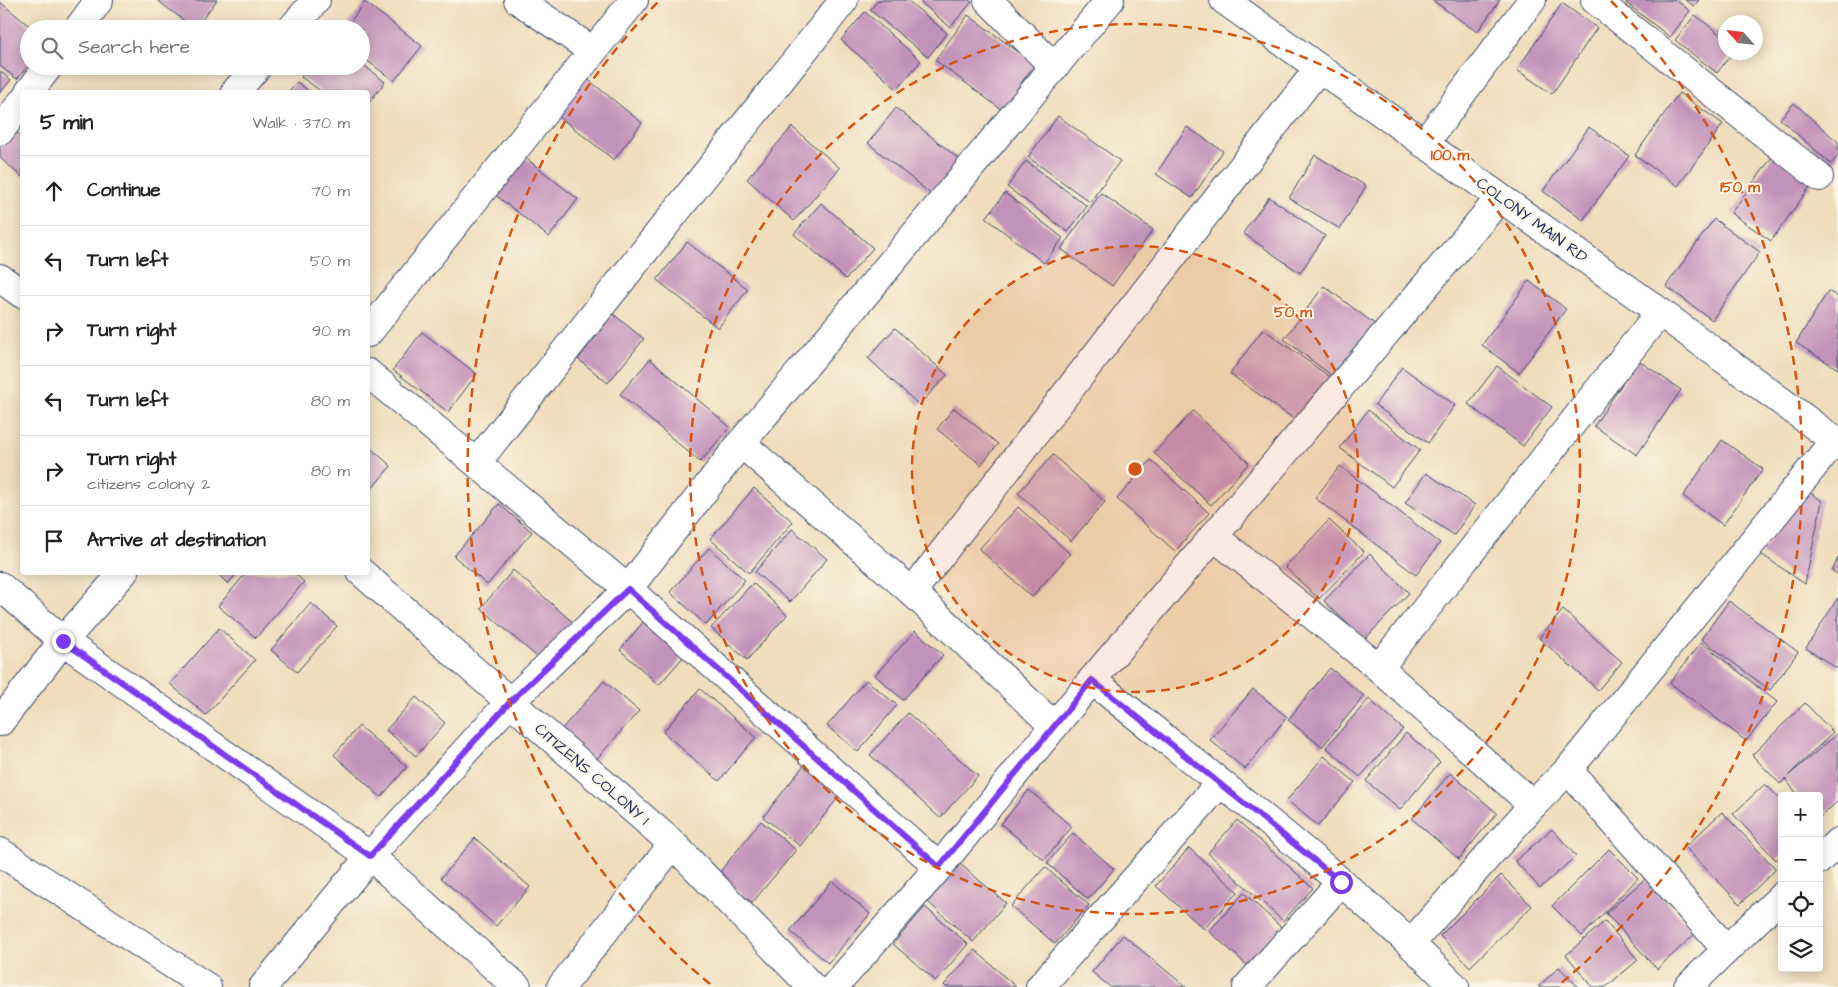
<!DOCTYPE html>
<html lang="en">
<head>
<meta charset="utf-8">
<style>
  body { margin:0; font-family:"Architects Daughter",sans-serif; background:#f2f2f2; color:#222 }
  .controls { position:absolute; right:15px; bottom:15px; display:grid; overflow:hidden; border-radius:5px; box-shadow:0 2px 12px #0003 }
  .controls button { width:45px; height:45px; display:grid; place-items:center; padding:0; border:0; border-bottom:1px solid #e0e0e0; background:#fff; color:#222; font:25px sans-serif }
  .compass { position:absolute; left:1718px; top:15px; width:45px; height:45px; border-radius:50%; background:#fff; box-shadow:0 2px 12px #0003; rotate:297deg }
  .stop { position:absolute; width:15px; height:15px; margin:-11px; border:4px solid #7c3aed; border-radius:50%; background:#fff }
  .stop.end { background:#7c3aed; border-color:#fff; box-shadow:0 1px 5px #0008 }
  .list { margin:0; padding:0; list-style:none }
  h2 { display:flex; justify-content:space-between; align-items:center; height:65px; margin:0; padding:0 20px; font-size:21px }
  h2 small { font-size:16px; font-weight:400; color:#767676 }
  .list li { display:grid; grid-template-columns:32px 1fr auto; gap:15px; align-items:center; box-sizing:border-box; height:70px; padding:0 20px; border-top:1px solid #e0e0e0 }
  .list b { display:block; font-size:19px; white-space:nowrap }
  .list p { margin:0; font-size:16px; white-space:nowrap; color:#767676 }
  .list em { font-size:16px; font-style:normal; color:#767676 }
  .icon { flex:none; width:28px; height:28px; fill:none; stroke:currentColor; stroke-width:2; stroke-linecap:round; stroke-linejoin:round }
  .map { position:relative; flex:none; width:1838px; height:987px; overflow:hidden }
  .search { position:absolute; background:#fff; box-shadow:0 2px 12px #0003; left:20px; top:20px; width:350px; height:55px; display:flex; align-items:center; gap:12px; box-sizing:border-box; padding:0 18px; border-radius:28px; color:#767676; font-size:19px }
  .panel { position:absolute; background:#fff; box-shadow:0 2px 12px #0003; left:20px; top:90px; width:350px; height:485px; border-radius:5px }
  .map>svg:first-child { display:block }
  .building { fill:#c293ba }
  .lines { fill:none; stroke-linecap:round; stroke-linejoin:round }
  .minor-casing { stroke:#3b496c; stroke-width:30 }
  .minor { stroke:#fff; stroke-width:28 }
  .route { stroke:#7c3aed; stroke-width:6 }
  .ring { fill:none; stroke:#d45514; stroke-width:2.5; stroke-dasharray:9 6 }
  .labels { text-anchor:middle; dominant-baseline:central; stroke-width:4; stroke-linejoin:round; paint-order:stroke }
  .street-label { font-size:16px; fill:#1b2f5e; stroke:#fcf5e5 }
  .centre { fill:#d45514; stroke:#fcf5e5; stroke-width:2.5 }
  .ring-label { font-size:15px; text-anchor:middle; font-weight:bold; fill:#d45514; stroke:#fcf5e5; stroke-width:4; stroke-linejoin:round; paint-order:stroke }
</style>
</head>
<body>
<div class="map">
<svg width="1838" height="987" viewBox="0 0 1838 987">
  <rect width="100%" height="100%" fill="#fcf5e5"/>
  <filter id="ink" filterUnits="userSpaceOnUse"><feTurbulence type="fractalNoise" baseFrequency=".02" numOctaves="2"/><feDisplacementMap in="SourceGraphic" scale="10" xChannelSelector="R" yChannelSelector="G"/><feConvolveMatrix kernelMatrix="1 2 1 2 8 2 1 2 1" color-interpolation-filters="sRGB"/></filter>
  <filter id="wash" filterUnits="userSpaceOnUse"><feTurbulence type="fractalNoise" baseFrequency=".0096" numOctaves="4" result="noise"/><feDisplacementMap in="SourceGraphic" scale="20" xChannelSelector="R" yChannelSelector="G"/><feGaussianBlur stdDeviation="1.12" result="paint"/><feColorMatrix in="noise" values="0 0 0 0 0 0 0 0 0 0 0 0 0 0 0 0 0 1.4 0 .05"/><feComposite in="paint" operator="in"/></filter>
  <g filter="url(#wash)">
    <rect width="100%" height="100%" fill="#efddbb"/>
    <g id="blocks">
      <g class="building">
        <polygon points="157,0 217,0 195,29"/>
        <polygon points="878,0 907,0 947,33 928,57 870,10"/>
        <polygon points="918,0 969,0 972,2 950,27"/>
        <polygon points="1432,0 1500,0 1477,32"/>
        <polygon points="1629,0 1676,0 1690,11 1670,37 1626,3"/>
        <polygon points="1685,0 1699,0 1694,6"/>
        <polygon points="0,2 33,29 29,29 29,65 17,79 0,66"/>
        <polygon points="365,2 422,46 394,81 361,56 361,29 345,29"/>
        <polygon points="1562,3 1597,28 1552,94 1517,70"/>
        <polygon points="865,12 921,61 897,89 841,40"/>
        <polygon points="968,15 1035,64 1002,110 935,60"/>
        <polygon points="1695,15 1726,39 1726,52 1733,52 1717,73 1675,40"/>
        <polygon points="361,63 385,82 368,104 368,92 322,92 301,77 309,66 361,66"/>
        <polygon points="0,71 11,80 0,93"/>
        <polygon points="586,78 642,123 614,160 557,115"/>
        <polygon points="297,82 310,92 288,92"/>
        <polygon points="1679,93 1723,124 1678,186 1635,155"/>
        <polygon points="1794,103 1838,142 1838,156 1831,164 1780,119"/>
        <polygon points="896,108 965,164 937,199 868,143"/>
        <polygon points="1058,116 1120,161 1090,202 1028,157"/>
        <polygon points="792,127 840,168 794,221 747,179"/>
        <polygon points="1187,127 1223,151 1192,198 1156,174"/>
        <polygon points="1589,127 1629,156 1583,220 1543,191"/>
        <polygon points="14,130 22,137 22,177 0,158 0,147"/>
        <polygon points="518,152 578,199 549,237 489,190"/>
        <polygon points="1315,155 1366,186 1340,229 1289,198"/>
        <polygon points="1773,156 1812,184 1771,241 1731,213"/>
        <polygon points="1026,161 1087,206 1068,232 1007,187"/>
        <polygon points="1005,193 1063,238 1044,263 986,218"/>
        <polygon points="1101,193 1153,230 1112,286 1061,249"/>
        <polygon points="1269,197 1325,236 1300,273 1243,233"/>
        <polygon points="821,203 873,248 846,279 794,234"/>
        <polygon points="1714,219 1760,252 1712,320 1666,286"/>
        <polygon points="687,242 748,289 718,328 657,280"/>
        <polygon points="1529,281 1566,309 1519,373 1482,345"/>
        <polygon points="1324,286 1376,325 1336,379 1284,339"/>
        <polygon points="1828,291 1838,297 1838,369 1796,343"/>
        <polygon points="613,314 644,339 608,383 578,359"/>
        <polygon points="895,328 947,375 919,405 868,358"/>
        <polygon points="1263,329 1330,377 1298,422 1230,374"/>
        <polygon points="422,332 477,374 448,412 393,370"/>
        <polygon points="650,359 730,427 700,462 620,394"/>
        <polygon points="1638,360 1681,390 1637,455 1594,426"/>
        <polygon points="1497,366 1552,407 1523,446 1468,404"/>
        <polygon points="1402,367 1455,405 1428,443 1375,405"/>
        <polygon points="954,408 998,444 981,465 937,429"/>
        <polygon points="1368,410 1420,450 1392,487 1340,448"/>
        <polygon points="1193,411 1249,463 1211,505 1154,453"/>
        <polygon points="1722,440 1763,469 1723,525 1683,496"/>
        <polygon points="368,446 391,466 368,493"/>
        <polygon points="1053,455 1105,502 1071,541 1018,493"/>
        <polygon points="1151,460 1209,513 1175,551 1117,499"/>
        <polygon points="1340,466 1440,543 1416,575 1315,498"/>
        <polygon points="1426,473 1475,505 1454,535 1405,503"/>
        <polygon points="754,488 793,522 749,573 710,539"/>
        <polygon points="1804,488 1822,501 1805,584 1761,554"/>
        <polygon points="499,504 532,532 487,585 454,556"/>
        <polygon points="1018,507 1070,554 1032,597 979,549"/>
        <polygon points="1329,520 1364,552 1319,599 1285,567"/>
        <polygon points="792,529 827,559 790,602 755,572"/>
        <polygon points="709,548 745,580 706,625 670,592"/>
        <polygon points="1370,554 1409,593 1364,640 1324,601"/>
        <polygon points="1838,558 1838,574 1832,571"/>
        <polygon points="513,570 577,626 545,664 481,608"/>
        <polygon points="216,572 238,572 228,584"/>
        <polygon points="247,572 293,572 304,582 256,638 218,606"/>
        <polygon points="753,583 787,615 747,660 711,628"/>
        <polygon points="1838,598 1838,669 1806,648"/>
        <polygon points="1729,601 1798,652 1770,690 1701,639"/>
        <polygon points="311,603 337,626 297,672 271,650"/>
        <polygon points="1563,610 1622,662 1598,690 1539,638"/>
        <polygon points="644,621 684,656 659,685 620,650"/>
        <polygon points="219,628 255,660 206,715 170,684"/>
        <polygon points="915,631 943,655 903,700 875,675"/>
        <polygon points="1701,642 1777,702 1746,741 1670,683"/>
        <polygon points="1330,668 1364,696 1322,747 1288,720"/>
        <polygon points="866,680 897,705 858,752 827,726"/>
        <polygon points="604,681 639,711 593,763 558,733"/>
        <polygon points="700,689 756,737 719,781 663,732"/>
        <polygon points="1253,689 1287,717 1245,769 1210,740"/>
        <polygon points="416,697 445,723 416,756 386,730"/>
        <polygon points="1369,699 1403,729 1360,777 1326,747"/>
        <polygon points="1805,703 1833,732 1788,776 1838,733 1838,801 1819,818 1819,796 1799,796 1785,779 1780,784 1752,755"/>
        <polygon points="908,713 978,776 940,818 870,755"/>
        <polygon points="359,726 407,767 381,797 334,755"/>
        <polygon points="1406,733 1440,762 1400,810 1366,781"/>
        <polygon points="1324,756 1355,782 1318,826 1287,800"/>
        <polygon points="804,765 841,794 800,846 763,817"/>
        <polygon points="1450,773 1497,813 1459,859 1412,819"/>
        <polygon points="1765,784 1782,801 1782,855 1776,860 1733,814"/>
        <polygon points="1029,790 1072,827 1044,860 1001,824"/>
        <polygon points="1722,812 1776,869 1740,904 1685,847"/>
        <polygon points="1237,820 1313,888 1283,921 1208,853"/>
        <polygon points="761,821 796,850 752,903 718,874"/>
        <polygon points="1552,829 1576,856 1540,888 1515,861"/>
        <polygon points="1073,833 1114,869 1088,899 1047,863"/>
        <polygon points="475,838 530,887 496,926 441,878"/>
        <polygon points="1189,848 1238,892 1204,929 1156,886"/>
        <polygon points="1609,849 1638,878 1582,936 1552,906"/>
        <polygon points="960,864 1006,903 973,942 928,902"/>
        <polygon points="1045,867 1089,905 1055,944 1011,906"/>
        <polygon points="1501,875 1532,906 1470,967 1440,936"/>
        <polygon points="1645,879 1695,934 1657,969 1606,913"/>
        <polygon points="832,881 870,914 828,963 790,931"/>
        <polygon points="1244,893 1283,929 1249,967 1209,931"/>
        <polygon points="925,907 968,944 936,981 893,944"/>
        <polygon points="1605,921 1638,960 1606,987 1593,987 1566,955"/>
        <polygon points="1123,935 1186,987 1110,987 1092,972"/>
        <polygon points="975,950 1016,987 946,987 944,985"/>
        <polygon points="1559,967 1578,987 1538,987"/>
      </g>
    </g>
  </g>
  <g filter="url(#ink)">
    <use href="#blocks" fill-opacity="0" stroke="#3b496c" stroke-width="1"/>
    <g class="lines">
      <defs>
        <g id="minor">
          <polyline points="518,0 593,51"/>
          <polyline points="988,0 1054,67"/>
          <polyline points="1224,0 1660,312 1838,443"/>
          <polyline points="1595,0 1819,177"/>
          <polyline points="78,29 99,0"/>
          <polyline points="291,29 316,0"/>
          <polyline points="29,92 49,66"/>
          <polyline points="235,92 258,66"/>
          <polyline points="0,131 22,102"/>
          <polyline points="1424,144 1532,0"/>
          <polyline points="0,278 22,294"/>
          <polyline points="368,333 634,0"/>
          <polyline points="368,373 628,589 939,867"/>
          <polyline points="741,443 912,592 1054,726"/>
          <polyline points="477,462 844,0"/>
          <polyline points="1213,536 1379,668 1533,805"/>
          <polyline points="361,572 673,844 812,987"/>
          <polyline points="0,586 63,641 370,856 517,987"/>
          <polyline points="912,592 1319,68"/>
          <polyline points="1379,668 1660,312"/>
          <path d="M1092 680C1215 780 1343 875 1455 987"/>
          <polyline points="0,722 63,641 124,572"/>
          <polyline points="1568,770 1726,949"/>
          <polyline points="0,852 207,987"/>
          <polyline points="1819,860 1838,842"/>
          <polyline points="1411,943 1533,805 1568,770 1834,441"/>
          <polyline points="263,987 370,856 510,702 628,589 741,443 1110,0"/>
          <polyline points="561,987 673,844"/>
          <polyline points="834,987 939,867 1092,680 1500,198"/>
          <polyline points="1040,987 1220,783"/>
          <polyline points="1247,987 1341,882"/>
          <polyline points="1688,987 1782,896"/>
        </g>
      </defs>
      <use href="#minor" class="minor-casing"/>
      <use href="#minor" class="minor"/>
    </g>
  </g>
  <g class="lines" filter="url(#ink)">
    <polyline class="route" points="63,641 370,856 510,702 628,589 939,867 1092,680 1341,882"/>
  </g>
  <circle cx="1135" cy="469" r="223" fill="#d45514" fill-opacity=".12"/>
  <g class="ring">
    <circle cx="1135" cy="469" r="223"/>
    <circle cx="1135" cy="469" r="445"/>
    <path d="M710 984A668 668 0 0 1 659 1M1611 1A668 668 0 0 1 1560 984"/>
  </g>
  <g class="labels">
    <g class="street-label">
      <text transform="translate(1532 220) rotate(36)">COLONY MAIN RD</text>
      <text transform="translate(592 774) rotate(41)">CITIZENS COLONY 1</text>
    </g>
  </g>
  <circle cx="1135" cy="469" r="8" class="centre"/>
  <g class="ring-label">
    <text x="1450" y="160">100 m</text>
    <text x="1740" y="192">150 m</text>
    <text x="1293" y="317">50 m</text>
  </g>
</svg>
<div class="controls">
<button>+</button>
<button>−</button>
<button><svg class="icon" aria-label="locate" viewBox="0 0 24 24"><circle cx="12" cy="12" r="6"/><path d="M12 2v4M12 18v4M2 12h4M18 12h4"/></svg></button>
<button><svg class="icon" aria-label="layers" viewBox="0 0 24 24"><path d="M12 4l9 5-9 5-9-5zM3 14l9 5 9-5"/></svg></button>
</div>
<svg class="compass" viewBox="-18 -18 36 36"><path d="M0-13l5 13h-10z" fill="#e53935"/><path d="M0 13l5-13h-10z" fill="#767676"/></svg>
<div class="stop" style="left:1341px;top:882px"></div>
<div class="stop end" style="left:63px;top:641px"></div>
<div class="search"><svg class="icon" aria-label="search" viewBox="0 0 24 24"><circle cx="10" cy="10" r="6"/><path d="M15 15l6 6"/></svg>Search here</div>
<section class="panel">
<h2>5 min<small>Walk · 370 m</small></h2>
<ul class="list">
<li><svg class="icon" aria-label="ahead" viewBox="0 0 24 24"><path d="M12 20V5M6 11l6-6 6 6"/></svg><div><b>Continue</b></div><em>70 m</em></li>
<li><svg class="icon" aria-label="left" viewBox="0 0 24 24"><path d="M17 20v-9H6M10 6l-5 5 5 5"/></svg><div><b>Turn left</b></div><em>50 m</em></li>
<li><svg class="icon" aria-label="right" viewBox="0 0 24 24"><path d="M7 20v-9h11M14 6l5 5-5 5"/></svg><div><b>Turn right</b></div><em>90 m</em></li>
<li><svg class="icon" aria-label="left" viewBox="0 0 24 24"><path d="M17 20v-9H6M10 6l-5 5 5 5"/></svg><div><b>Turn left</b></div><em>80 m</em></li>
<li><svg class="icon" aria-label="right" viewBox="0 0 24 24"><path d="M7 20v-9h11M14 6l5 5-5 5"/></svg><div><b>Turn right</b><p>citizens colony 2</p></div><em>80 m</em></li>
<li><svg class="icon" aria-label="arrive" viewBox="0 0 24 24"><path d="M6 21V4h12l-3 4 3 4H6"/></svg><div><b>Arrive at destination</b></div></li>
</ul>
</section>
</div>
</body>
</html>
